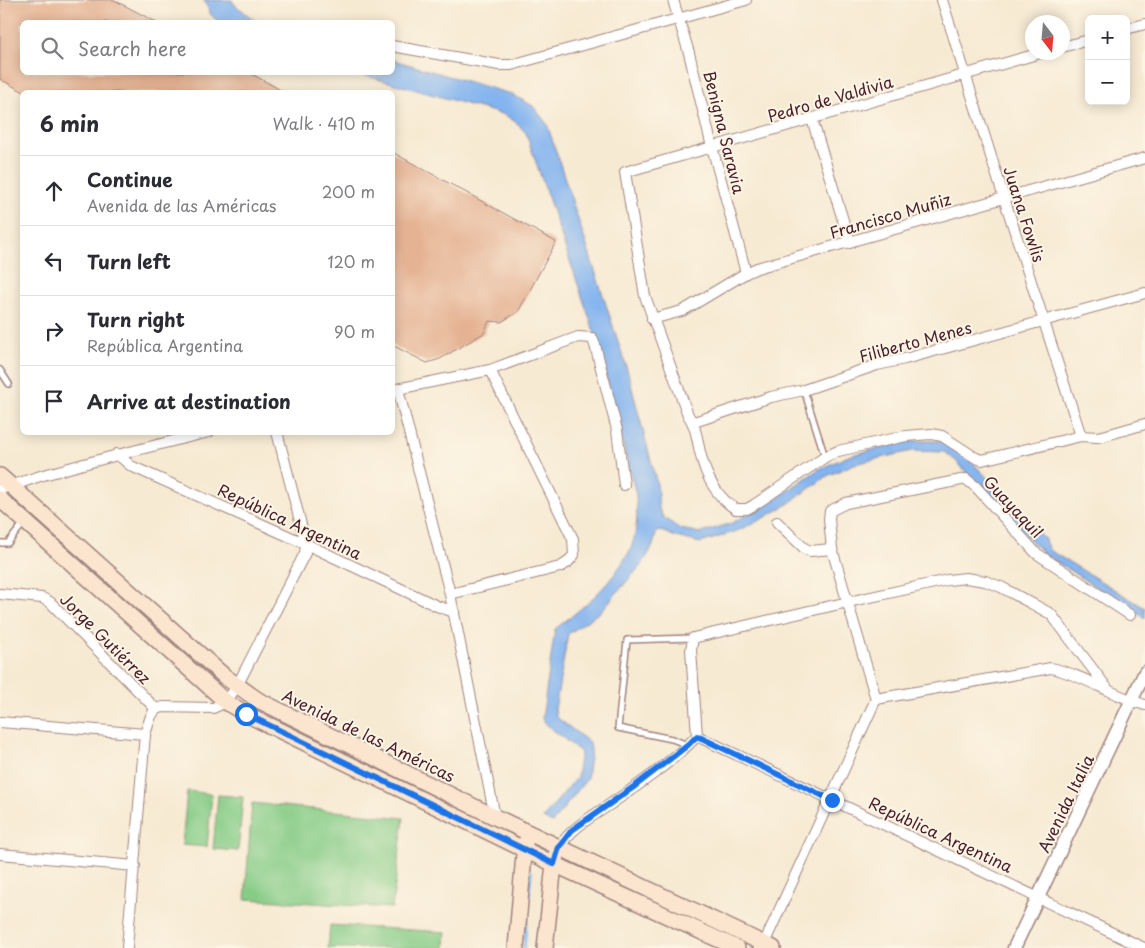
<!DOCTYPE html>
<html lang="en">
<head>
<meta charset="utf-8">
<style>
  body { margin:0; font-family:"Playpen Sans",sans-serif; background:#f2f2f3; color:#2b2b33 }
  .controls { position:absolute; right:15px; top:15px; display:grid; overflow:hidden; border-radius:8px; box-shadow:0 2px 12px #0003 }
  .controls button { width:45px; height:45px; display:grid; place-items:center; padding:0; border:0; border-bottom:1px solid #e1e1e2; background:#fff; color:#2b2b33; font:25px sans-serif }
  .compass { position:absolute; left:1025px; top:15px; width:45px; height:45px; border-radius:50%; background:#fff; box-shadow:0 2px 12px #0003; rotate:164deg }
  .stop { position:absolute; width:15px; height:15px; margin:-11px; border:4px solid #1a73e8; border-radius:50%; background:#fff }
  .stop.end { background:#1a73e8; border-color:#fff; box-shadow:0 1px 5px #0008 }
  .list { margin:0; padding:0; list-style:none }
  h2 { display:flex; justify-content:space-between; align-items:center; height:65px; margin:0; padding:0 20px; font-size:21px }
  h2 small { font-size:16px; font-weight:400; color:#7c7c81 }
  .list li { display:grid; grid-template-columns:32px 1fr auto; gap:15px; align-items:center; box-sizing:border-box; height:70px; padding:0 20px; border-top:1px solid #e1e1e2 }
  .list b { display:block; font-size:19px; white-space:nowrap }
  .list p { margin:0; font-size:16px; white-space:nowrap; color:#7c7c81 }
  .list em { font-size:16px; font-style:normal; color:#7c7c81 }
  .icon { flex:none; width:28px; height:28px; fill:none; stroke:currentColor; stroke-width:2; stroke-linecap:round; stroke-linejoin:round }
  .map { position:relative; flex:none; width:1145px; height:948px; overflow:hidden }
  .search { position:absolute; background:#fff; box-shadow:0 2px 12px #0003; left:20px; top:20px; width:375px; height:55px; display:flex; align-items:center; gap:12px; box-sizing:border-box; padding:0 18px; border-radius:8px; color:#7c7c81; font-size:19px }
  .panel { position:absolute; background:#fff; box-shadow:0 2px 12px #0003; left:20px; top:90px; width:375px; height:345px; border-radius:8px }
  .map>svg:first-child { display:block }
  .green { fill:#86cc86; stroke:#687658 }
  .water { fill:#83b4ef; stroke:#666a8d }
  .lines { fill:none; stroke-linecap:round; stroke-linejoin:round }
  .stream { stroke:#83b4ef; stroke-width:3 }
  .building { fill:#e5b293 }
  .service-casing { stroke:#a0847f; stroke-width:8 }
  .minor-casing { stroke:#a0847f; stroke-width:12 }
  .tertiary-casing { stroke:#a0847f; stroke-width:15 }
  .secondary-casing { stroke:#a0847f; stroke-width:18 }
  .service { stroke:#fff; stroke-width:5 }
  .minor { stroke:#fff; stroke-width:10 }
  .tertiary { stroke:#fff; stroke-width:12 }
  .secondary { stroke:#fbe5cf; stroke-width:15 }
  .route { stroke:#1a73e8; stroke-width:6 }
  .labels { text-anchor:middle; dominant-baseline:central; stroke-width:4; stroke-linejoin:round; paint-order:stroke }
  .street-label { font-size:16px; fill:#4a1f2b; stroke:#fcf5e5 }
</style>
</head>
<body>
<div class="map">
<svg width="1145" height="948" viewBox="0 0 1145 948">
  <rect width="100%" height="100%" fill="#fcf5e5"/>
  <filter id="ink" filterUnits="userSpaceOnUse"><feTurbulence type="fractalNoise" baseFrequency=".02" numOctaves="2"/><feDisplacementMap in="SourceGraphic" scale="10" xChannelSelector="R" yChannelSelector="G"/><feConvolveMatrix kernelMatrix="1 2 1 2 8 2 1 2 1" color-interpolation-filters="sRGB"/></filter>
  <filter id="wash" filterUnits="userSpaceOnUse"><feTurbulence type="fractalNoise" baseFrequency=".0096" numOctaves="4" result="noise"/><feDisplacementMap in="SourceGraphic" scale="20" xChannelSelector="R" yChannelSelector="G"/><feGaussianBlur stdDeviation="1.12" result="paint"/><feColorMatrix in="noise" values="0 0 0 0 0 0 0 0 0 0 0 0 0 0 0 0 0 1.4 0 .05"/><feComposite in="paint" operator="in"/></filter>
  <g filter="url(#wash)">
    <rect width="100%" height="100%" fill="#f7ead3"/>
    <g class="green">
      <polygon points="187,791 212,794 207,847 182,845"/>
      <polygon points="218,795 243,797 238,851 213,849"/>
      <polygon points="252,803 404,818 392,908 245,899"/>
      <polygon points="330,925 446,932 445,948 328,948"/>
    </g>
    <g class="water">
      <polygon points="204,0 232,0 234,4 257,22 218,22 211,15"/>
      <path d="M393 60 511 94 533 106 547 124 627 369 657 484 659 509 663 517 680 529 701 533 732 523 777 498 819 469 851 455 910 441H944L960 451 974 464 1044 538 1049 550 1145 608V618L1044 554 956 461 945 452 912 451 854 464 827 476 785 506 760 520 737 531 701 543 676 537 661 531 656 533 653 546 643 563 600 612 568 634 555 709 556 717 589 742 591 749 587 779 552 823 543 818 577 777 581 752 550 728 542 719 555 629C580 610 604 591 621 565 624 559 629 554 631 548 638 531 637 513 636 495L596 337 526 133 517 123 505 115 356 73 392 72Z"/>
    </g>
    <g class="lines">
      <polyline class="stream" points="524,948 531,872"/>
    </g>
    <g id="blocks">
      <g class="building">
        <polygon points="0,0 114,0 156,22 22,22 22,72 248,72 284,92 24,92 0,79"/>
        <polygon points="392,152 556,242 518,312 501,322 489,321 484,333 440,359 427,363 392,345"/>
      </g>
    </g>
  </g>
  <g filter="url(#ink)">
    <use href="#blocks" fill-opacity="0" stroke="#a0847f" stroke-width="1"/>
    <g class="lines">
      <defs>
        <g id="service">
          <polyline points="0,370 9,384"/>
          <polyline points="804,390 825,457"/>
          <polyline points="0,543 8,543 23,524"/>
          <polyline points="688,745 672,739 618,728 627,640 693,638"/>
        </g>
        <g id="minor">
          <polyline points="673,0 689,53 712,147 746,273"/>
          <polyline points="942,0 1004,198 1081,436"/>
          <polyline points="1126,29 1145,24"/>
          <polyline points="392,46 499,65 511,65 746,0"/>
          <polyline points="1062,47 1089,40"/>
          <path d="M1044 52 625 172 645 296 688 415C696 426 697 439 700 452 705 474 716 497 736 509H747L754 505 825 457 838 451 906 436 931 434 942 436 976 458 982 460 1081 436 1097 437 1103 436 1145 424"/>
          <polyline points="812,119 850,243"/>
          <polyline points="652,319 682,311 691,306 746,273 757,268 1145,158"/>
          <polyline points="398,389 450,594 495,817"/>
          <polyline points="392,390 490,370 578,337 592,338 595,345 617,430 624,485"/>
          <polyline points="694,422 771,397 804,390 877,365 905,359 1145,293"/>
          <polyline points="117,454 131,466 306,544 437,606 454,612"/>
          <path d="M0 489C17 485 34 477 51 473 104 458 156 445 209 432"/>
          <polyline points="777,522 804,548 810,551 832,549"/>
          <polyline points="0,594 42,598 50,602 156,709"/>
          <polyline points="450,594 560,567 567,563 574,555 573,539 490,370"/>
          <path d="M1130 615 1036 553 976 487 966 479 846 503 830 511 829 519 832 549 876 699 1051 668C1084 675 1113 696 1145 705"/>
          <polyline points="0,722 145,734 151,716 156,709 163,707 213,708 226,702 237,686 305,553 306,544 277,432"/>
          <polyline points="697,736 1144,948"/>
          <path d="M559 847C572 827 593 816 612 803 641 783 672 762 697 736L691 650 693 638 848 602 948 580 966 578 985 581 1001 587 1051 614 1107 688"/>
          <polyline points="0,854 135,866"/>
          <polyline points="759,947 767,937 876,699"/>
          <polyline points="127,948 145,734"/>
        </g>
        <polyline id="tertiary" points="1014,948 1145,672"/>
        <g id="secondary">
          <polyline points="0,476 224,676 258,700 495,817 773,948"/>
          <polyline points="0,499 226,702 246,714 554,864 737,948"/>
          <polyline points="516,948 525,843"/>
          <polyline points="545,948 554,864 556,855"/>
        </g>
      </defs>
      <use href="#service" class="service-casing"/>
      <use href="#minor" class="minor-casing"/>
      <use href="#tertiary" class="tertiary-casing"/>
      <use href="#secondary" class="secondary-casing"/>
      <use href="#service" class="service"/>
      <use href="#minor" class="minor"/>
      <use href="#tertiary" class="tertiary"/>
      <use href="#secondary" class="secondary"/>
    </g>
  </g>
  <g class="lines" filter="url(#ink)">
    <polyline class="route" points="246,714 554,864 559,847 572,830 635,786 688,745 697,736 832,800"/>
  </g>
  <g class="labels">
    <g class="street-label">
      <text transform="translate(830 98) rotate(-16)">Pedro de Valdivia</text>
      <text transform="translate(725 132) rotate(76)">Benigna Saravia</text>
      <text transform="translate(1025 214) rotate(72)">Juana Fowlis</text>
      <text transform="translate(890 215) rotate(-16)">Francisco Muñiz</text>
      <text transform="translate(915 341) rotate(-15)">Filiberto Menes</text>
      <text transform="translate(1014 506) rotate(47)">Guayaquil</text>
      <text transform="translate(290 521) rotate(25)">República Argentina</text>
      <text transform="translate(106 638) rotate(45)">Jorge Gutiérrez</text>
      <text transform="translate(369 735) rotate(26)">Avenida de las Américas</text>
      <text transform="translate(1065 803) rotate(-64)">Avenida Italia</text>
      <text transform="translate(941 834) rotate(25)">República Argentina</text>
    </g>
  </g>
</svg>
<div class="controls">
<button>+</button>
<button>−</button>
</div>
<svg class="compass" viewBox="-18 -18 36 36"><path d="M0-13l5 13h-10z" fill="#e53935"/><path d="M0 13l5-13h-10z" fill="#7c7c81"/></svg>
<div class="stop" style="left:246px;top:714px"></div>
<div class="stop end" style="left:832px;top:800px"></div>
<div class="search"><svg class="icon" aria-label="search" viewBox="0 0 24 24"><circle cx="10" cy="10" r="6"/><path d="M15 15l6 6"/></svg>Search here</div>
<section class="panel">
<h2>6 min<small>Walk · 410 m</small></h2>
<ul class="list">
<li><svg class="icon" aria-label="ahead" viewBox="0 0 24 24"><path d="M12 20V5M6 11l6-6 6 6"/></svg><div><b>Continue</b><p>Avenida de las Américas</p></div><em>200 m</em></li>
<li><svg class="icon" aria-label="left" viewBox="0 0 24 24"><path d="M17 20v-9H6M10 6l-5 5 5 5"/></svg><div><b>Turn left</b></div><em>120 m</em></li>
<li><svg class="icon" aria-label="right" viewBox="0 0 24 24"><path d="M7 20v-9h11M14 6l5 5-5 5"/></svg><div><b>Turn right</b><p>República Argentina</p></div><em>90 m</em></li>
<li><svg class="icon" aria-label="arrive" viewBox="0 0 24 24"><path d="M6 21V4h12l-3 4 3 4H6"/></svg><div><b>Arrive at destination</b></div></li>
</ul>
</section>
</div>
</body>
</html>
